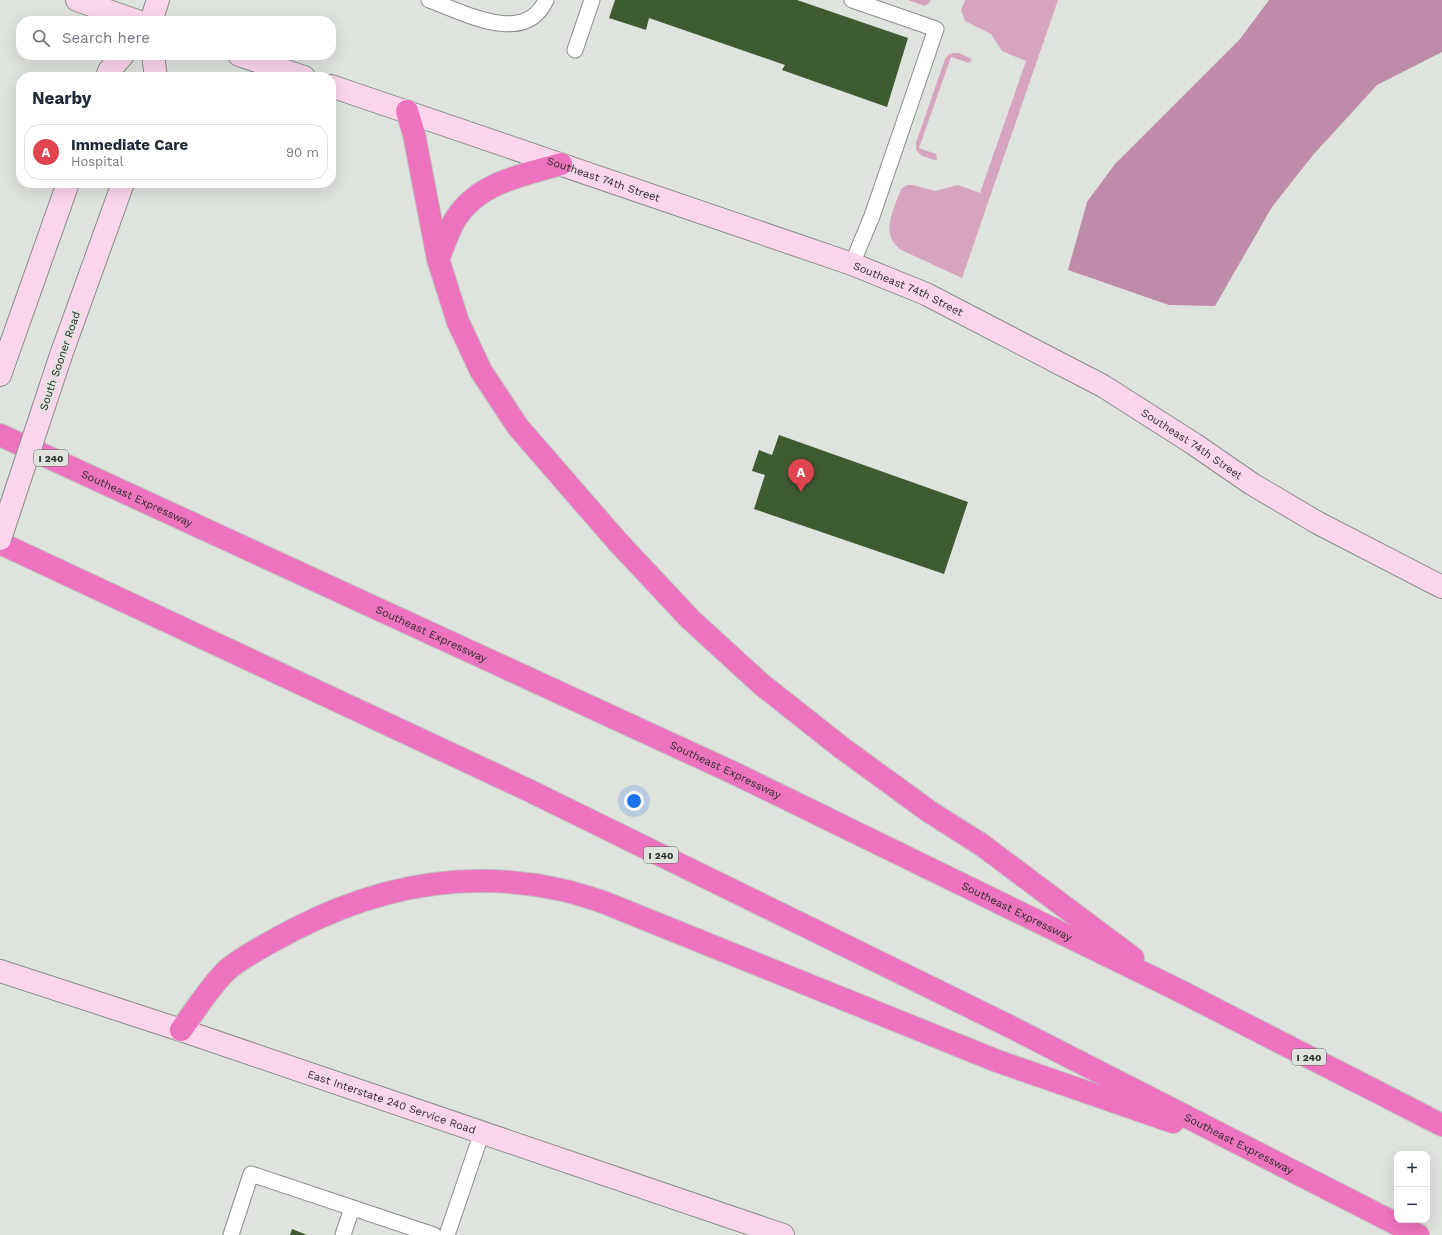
<!DOCTYPE html>
<html lang="en">
<head>
<meta charset="utf-8">
<style>
  body { margin:0; font-family:"Work Sans",sans-serif; background:#f2f2f3; color:#1f2937 }
  .controls { position:absolute; right:12px; bottom:12px; display:grid; overflow:hidden; border-radius:8px; box-shadow:0 4px 16px #0002 }
  .controls button { width:36px; height:36px; display:grid; place-items:center; padding:0; border:0; border-bottom:1px solid #e0e1e3; background:#fff; color:#1f2937; font:20px sans-serif }
  .you { position:absolute; left:634px; top:801px; width:14px; height:14px; margin:-10px; border:3px solid #fff; border-radius:50%; background:#1a73e8; box-shadow:0 0 0 6px #1a73e833 }
  .badge { display:grid; place-items:center; width:26px; height:26px; border-radius:50%; background:#b45309; color:#fff; font-size:13px; font-weight:700 }
  .pin { position:absolute; translate:-50% -33px; filter:drop-shadow(0 1px 2px #0008) }
  .pin::after { content:''; position:absolute; top:21px; width:14px; height:12px; background:inherit; clip-path:polygon(0 0,100% 0,50% 100%) }
  .list { margin:0; padding:0; list-style:none }
  h2 { display:flex; justify-content:space-between; align-items:center; height:52px; margin:0; padding:0 16px; font-size:17px }
  h2 small { font-size:13px; font-weight:400; color:#747a83 }
  .list li { display:grid; grid-template-columns:26px 1fr auto; gap:12px; align-items:center; box-sizing:border-box; height:56px; margin:0 8px 8px; padding:0 8px; border:1px solid #e0e1e3; border-radius:16px }
  .list b { display:block; font-size:15px; white-space:nowrap }
  .list p { margin:0; font-size:13px; white-space:nowrap; color:#747a83 }
  .list em { font-size:13px; font-style:normal; color:#747a83 }
  .icon { flex:none; width:22px; height:22px; fill:none; stroke:currentColor; stroke-width:2; stroke-linecap:round; stroke-linejoin:round }
  .map { position:relative; flex:none; width:1442px; height:1235px; overflow:hidden }
  .search { position:absolute; background:#fff; box-shadow:0 4px 16px #0002; left:16px; top:16px; width:320px; height:44px; display:flex; align-items:center; gap:10px; box-sizing:border-box; padding:0 14px; border-radius:16px; color:#747a83; font-size:15px }
  .panel { position:absolute; background:#fff; box-shadow:0 4px 16px #0002; left:16px; top:72px; width:320px; height:116px; border-radius:16px }
  .map>svg:first-child { display:block }
  .green { fill:#d7a4c0 }
  .forest { fill:#be8ca8 }
  .building { fill:#3f5b32 }
  .lines { fill:none; stroke-linecap:round; stroke-linejoin:round }
  .lane-casing { stroke:#898d88; stroke-width:17 }
  .secondary-casing { stroke:#898d88; stroke-width:24 }
  .highway-casing { stroke:#c0c0c0; stroke-width:24 }
  .lane { stroke:#fff; stroke-width:15 }
  .secondary { stroke:#fad5ec; stroke-width:22 }
  .highway { stroke:#ee73be; stroke-width:22 }
  .secondary-bridge-casing { stroke:#898d88; stroke-width:24; stroke-linecap:butt }
  .secondary-bridge { stroke:#fad5ec; stroke-width:22 }
  .labels { text-anchor:middle; dominant-baseline:central; stroke-width:4; stroke-linejoin:round; paint-order:stroke }
  .shield { fill:#dfe3dd; stroke:#626461; stroke-width:1 }
  .shield-label { font-size:10px; font-weight:bold; fill:#2c2e2c }
  .street-label { font-size:11px; fill:#2c2e2c; stroke:#dfe3dd }
</style>
</head>
<body>
<div class="map">
<svg width="1442" height="1235" viewBox="0 0 1442 1235">
  <rect width="100%" height="100%" fill="#dfe3dd"/>
  <g class="green">
    <polygon points="908,0 931,0 929,3 925,6"/>
    <path d="M965 0H1058L962 278 901 250C879 234 894 209 901 189L907 185H913L935 191 958 185 980 193 1026 61 1002 51 991 34 965 21 961 10Z"/>
    <polygon points="953,53 959,53 972,59 969,63 951,57 919,148 936,154 937,159 935,160 922,156 916,150 916,143 945,59 949,54"/>
  </g>
  <polygon class="forest" points="1269,0 1442,0 1442,52 1377,85 1313,155 1272,207 1215,306 1169,305 1068,270 1087,202 1115,164 1240,39"/>
  <g class="building">
    <polygon points="615,0 797,0 908,38 887,107 782,70 785,65 649,18 646,30 609,18"/>
    <polygon points="779,435 968,502 944,574 754,509 765,475 752,471 759,450 772,455"/>
    <polygon points="292,1229 307,1235 290,1235"/>
  </g>
  <g class="lines">
    <defs>
      <g id="lane">
        <path d="M429 0C463 12 525 47 546 0"/>
        <polyline points="575,50 592,0"/>
        <polyline points="852,264 872,216 936,29 852,0"/>
        <polyline points="231,1235 251,1174 434,1235"/>
        <polyline points="343,1235 352,1208"/>
        <polyline points="447,1235 482,1132"/>
      </g>
      <g id="secondary">
        <polyline points="77,0 137,21"/>
        <polyline points="151,21 158,0"/>
        <polyline points="153,55 156,77"/>
        <polyline points="239,55 304,77"/>
        <polyline points="107,77 109,71 123,55"/>
        <path id="s1" d="M331 86 852 264 926 294 1103 386 1194 444 1252 484 1318 523 1442 587"/>
        <polyline points="61,355 123,183"/>
        <polyline points="0,375 68,183"/>
        <path id="s2" d="M0 971 181 1030 783 1235"/>
      </g>
      <g id="highway">
        <polyline points="407,111 414,134 438,259 458,322 481,371 518,427 617,541 690,619 761,684 842,748 930,812 982,845 1133,958"/>
        <path d="M438 259C443 248 447 236 452 225 474 183 520 176 561 164"/>
        <path id="s3" d="M0 435 736 774 1176 989 1442 1125"/>
        <path id="s4" d="M0 543 526 789 1009 1026 1418 1235"/>
        <path d="M181 1030C194 1012 211 985 227 970 246 954 270 943 291 931 375 887 464 869 557 889 573 892 588 897 603 902L997 1061 1173 1122"/>
      </g>
    </defs>
    <use href="#lane" class="lane-casing"/>
    <use href="#secondary" class="secondary-casing"/>
    <use href="#highway" class="highway-casing"/>
    <use href="#lane" class="lane"/>
    <use href="#secondary" class="secondary"/>
    <use href="#highway" class="highway"/>
    <defs>
      <polyline id="secondary-bridge" points="0,539 61,355"/>
    </defs>
    <use href="#secondary-bridge" class="secondary-bridge-casing"/>
    <use href="#secondary-bridge" class="secondary-bridge"/>
  </g>
  <g class="labels">
    <g class="shield">
      <rect x="34" y="450" width="34" height="16" rx="3"/>
      <rect x="644" y="847" width="34" height="16" rx="3"/>
      <rect x="1292" y="1049" width="34" height="16" rx="3"/>
    </g>
    <g class="shield-label">
      <text x="51" y="458">I 240</text>
      <text x="661" y="855">I 240</text>
      <text x="1309" y="1057">I 240</text>
    </g>
    <g class="street-label">
      <text stroke="none"><textPath href="#s1" startOffset="288">Southeast 74th Street</textPath></text>
      <text stroke="none"><textPath href="#s1" startOffset="612">Southeast 74th Street</textPath></text>
      <text transform="translate(60 361) rotate(-71)">South Sooner Road</text>
      <text stroke="none"><textPath href="#s1" startOffset="936">Southeast 74th Street</textPath></text>
      <text stroke="none"><textPath href="#s3" startOffset="151">Southeast Expressway</textPath></text>
      <text stroke="none"><textPath href="#s3" startOffset="475">Southeast Expressway</textPath></text>
      <text stroke="none"><textPath href="#s3" startOffset="799">Southeast Expressway</textPath></text>
      <text stroke="none"><textPath href="#s3" startOffset="1123">Southeast Expressway</textPath></text>
      <text stroke="none"><textPath href="#s2" startOffset="413">East Interstate 240 Service Road</textPath></text>
      <text stroke="none"><textPath href="#s4" startOffset="1377">Southeast Expressway</textPath></text>
    </g>
  </g>
</svg>
<div class="controls">
<button>+</button>
<button>−</button>
</div>
<div class="you"></div>
<div class="pin badge" style="left:801px;top:492px;background:#e0444e">A</div>
<div class="search"><svg class="icon" aria-label="search" viewBox="0 0 24 24"><circle cx="10" cy="10" r="6"/><path d="M15 15l6 6"/></svg>Search here</div>
<section class="panel">
<h2>Nearby<small></small></h2>
<ul class="list">
<li><span class="badge" style="background:#e0444e">A</span><div><b>Immediate Care</b><p>Hospital</p></div><em>90 m</em></li>
</ul>
</section>
</div>
</body>
</html>
